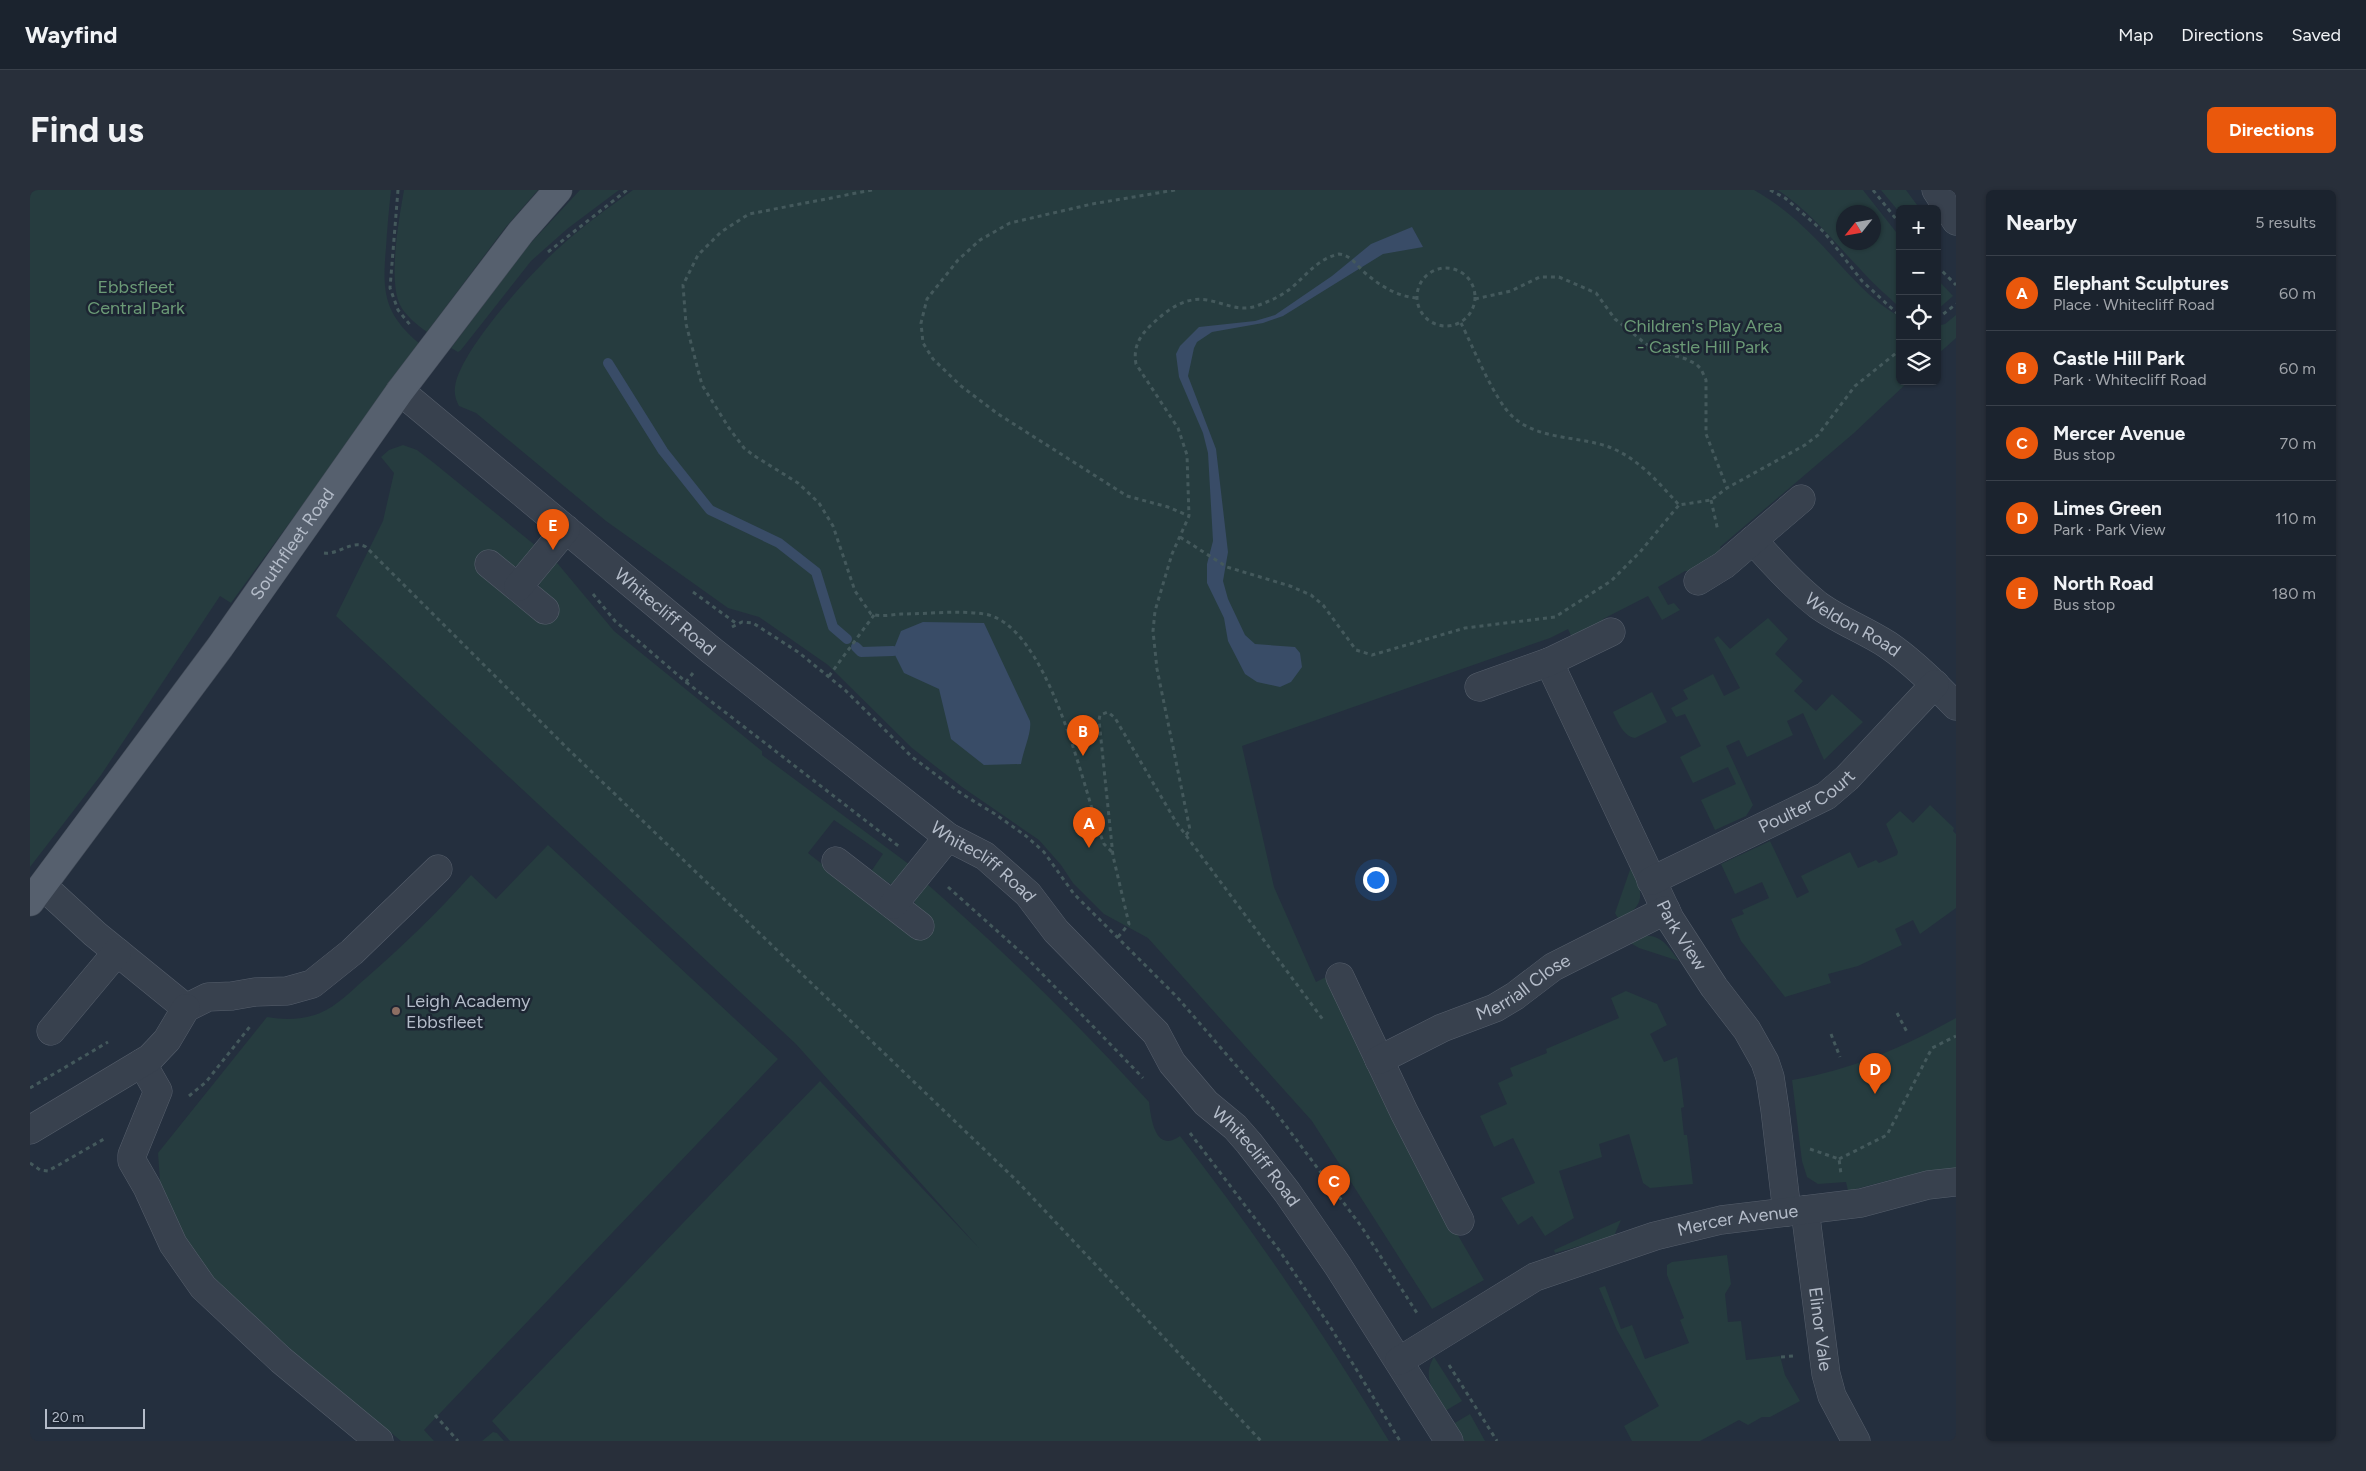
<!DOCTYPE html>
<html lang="en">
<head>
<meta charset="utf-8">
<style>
  body { margin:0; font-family:Figtree,sans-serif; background:#282f3a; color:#f1f3f6 }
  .controls { position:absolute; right:15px; top:15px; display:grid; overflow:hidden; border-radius:8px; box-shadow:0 1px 4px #0004 }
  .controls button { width:45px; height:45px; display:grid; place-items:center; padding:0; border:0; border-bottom:1px solid #39404a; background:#1b232e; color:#f1f3f6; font:25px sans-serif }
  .compass { position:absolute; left:1806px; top:15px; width:45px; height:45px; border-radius:50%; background:#1b232e; box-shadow:0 1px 4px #0004; rotate:239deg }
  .scale { position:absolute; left:15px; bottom:12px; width:100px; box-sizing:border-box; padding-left:5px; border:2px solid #b4bcc9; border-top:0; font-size:14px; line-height:18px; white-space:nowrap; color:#b4bcc9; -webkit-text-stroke:4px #1d2633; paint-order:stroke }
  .you { position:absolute; left:1345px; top:689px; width:18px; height:18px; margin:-12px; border:4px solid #fff; border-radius:50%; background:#1a73e8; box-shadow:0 0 0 8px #1a73e833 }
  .badge { display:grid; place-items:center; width:32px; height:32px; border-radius:50%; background:#ea580c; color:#fff; font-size:16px; font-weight:700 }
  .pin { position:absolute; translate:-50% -41px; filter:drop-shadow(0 1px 2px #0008) }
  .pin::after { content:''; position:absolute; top:26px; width:18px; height:15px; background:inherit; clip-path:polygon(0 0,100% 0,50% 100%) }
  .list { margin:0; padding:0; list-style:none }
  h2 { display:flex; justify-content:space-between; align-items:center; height:65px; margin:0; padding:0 20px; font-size:21px }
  h2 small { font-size:16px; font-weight:400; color:#a0a4aa }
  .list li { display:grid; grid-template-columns:32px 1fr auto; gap:15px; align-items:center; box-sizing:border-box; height:75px; padding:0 20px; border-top:1px solid #39404a }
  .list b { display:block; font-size:19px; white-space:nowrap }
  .list p { margin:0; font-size:16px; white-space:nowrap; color:#a0a4aa }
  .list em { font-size:16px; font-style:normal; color:#a0a4aa }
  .icon { flex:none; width:28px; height:28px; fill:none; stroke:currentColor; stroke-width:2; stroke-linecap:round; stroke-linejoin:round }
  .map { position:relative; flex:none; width:1926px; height:1251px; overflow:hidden; border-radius:8px }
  header { display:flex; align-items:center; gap:30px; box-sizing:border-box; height:70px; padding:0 25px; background:#1b232e; border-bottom:1px solid #39404a }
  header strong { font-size:24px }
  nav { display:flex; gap:28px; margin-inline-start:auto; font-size:18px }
  .intro { display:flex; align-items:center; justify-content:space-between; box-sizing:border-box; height:120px; padding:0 30px }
  h1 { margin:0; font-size:35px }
  .button { padding:12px 22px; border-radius:8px; background:#ea580c; color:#fff; font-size:18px; font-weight:700 }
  main { display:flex; gap:30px; padding:0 30px }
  aside { flex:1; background:#1b232e; border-radius:8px; box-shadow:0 1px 4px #0004 }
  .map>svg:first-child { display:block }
  .green { fill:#263c3f; fill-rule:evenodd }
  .water { fill:#394c67 }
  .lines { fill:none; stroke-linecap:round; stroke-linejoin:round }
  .stream { stroke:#394c67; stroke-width:10 }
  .minor-casing { stroke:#565f6c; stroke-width:29 }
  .major-casing { stroke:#414a57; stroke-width:29 }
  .path { stroke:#44595c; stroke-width:3; stroke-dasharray:4 4; stroke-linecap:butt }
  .minor { stroke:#38414e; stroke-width:28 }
  .major { stroke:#56606e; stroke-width:28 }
  .education-dot { fill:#8d6e63; stroke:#1d2633; stroke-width:2 }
  .labels { text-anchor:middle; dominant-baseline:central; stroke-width:5; stroke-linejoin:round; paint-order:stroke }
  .park-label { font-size:18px; fill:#6b9a76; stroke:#1d2633 }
  .street-label { font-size:18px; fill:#b4bcc9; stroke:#1d2633 }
  .poi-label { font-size:18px; fill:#b4bcc9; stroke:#1d2633; text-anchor:start }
</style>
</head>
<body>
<header>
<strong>Wayfind</strong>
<nav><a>Map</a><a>Directions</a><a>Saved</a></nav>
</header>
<div class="intro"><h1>Find us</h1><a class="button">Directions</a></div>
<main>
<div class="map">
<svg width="1926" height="1251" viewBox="0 0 1926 1251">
  <rect width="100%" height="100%" fill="#242f3e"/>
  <g class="green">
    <path d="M0 0H361C359 19 357 39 356 58 352 102 354 124 390 154L201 413 190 406 71 585 0 677Z"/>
    <path d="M374 0H508L475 38 397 142C387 135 375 125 370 115 358 90 369 29 374 0Z"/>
    <polygon points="550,0 589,0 537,39 501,71 431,160 428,162 421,158 497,57"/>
    <path d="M603 0H1724C1747 13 1766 29 1785 48 1812 75 1836 108 1870 127V191H1879L1824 243 1690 357 1691 360 1662 382 1655 381 1628 397 1638 415 1644 413 1650 420 1632 430 1618 406 1573 429 1575 434 1543 450 1538 439 1520 448 1212 556 1244 697 1286 792 1298 786 1426 1042 1454 1090 1402 1119 1282 931 1118 748 1074 724 1043 693 1031 675 1009 650 932 597 882 558 798 475 729 427 698 418 576 331 446 223 429 216C426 210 424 204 425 197 429 162 503 80 531 56 554 35 578 18 603 0Z"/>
    <path d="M1748 0H1833L1870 47V118C1857 105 1843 94 1831 80 1804 52 1781 22 1748 0ZM1844 22V52H1814V22Z"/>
    <polygon points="1851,0 1876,0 1890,19 1870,19 1870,23"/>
    <polygon points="1907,89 1923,106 1907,120"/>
    <polygon points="1926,125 1926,148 1907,165 1907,136 1915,134"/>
    <path d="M373 255 387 260 404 273 506 356 490 375 481 377 510 399 509 393 525 372 528 374 584 441 732 561V565L880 675 866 691 861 694 840 683 853 664 804 630 778 663 824 699 886 718 884 709 896 693C975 762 1049 835 1119 912 1121 928 1125 964 1150 946 1226 1044 1295 1145 1359 1251H480L462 1231 790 891 949 1058 766 854 306 426 353 331 364 283 351 267 359 260Z"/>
    <polygon points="1738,428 1758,449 1745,464 1773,491 1764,501 1786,521 1802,504 1833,532 1794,570 1773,523 1757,531 1763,545 1717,567 1709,550 1696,556 1723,615 1716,626 1685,640 1671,610 1706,594 1698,577 1663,593 1650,567 1671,556 1655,524 1646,527 1641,518 1658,509 1653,500 1683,484 1694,506 1710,498 1684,449 1688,446 1700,459"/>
    <path d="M1622 502 1637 532 1605 548C1593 546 1588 532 1583 522Z"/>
    <polygon points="1900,615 1924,638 1923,641 1926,644 1926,718 1890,744 1883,730 1865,739 1872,755 1828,776 1798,784 1801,793 1755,807 1711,751 1701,729 1714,724 1712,720 1739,708 1732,692 1705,704 1691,674 1740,651 1767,708 1779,702 1771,686 1820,662 1828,678 1846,670 1849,673 1867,665 1868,662 1856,634 1870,621 1883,633"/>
    <path d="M518 655 748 869 394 1240 404 1251H371L235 1139 181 1086 156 1051 134 1001 130 991 128 963 237 827C255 830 273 830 290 823 307 816 321 801 335 789 373 756 408 722 441 685L466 709Z"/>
    <path d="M1601 677C1614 704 1616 715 1589 730L1585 723Z"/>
    <path d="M1613 746C1632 744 1639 758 1649 771L1609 758 1599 752Z"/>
    <polygon points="1596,801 1627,814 1637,835 1620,844 1634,872 1647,867 1648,871 1654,917 1651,918 1654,945 1657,945 1663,994 1620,998 1613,993 1599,944 1569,954 1572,967 1529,981 1544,1028 1515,1046 1502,1026 1488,1035 1471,1008 1505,993 1483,948 1464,957 1450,926 1477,914 1468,893 1483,886 1480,878 1517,863 1516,859 1589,828 1581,808"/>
    <path d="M1926 828V981L1864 989 1818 1001 1816 992 1788 994 1777 987 1772 971 1762 890C1821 880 1874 857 1926 828Z"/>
    <polygon points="1591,1030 1584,1046 1525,1063 1524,1060"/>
    <polygon points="1697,1065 1701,1094 1695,1104 1698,1132 1711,1131 1716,1170 1750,1166 1755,1185 1770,1211 1740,1227 1732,1227 1718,1235 1709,1230 1670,1251 1602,1251 1594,1236 1629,1216 1587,1140 1569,1098 1575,1096 1591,1139 1602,1135 1615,1169 1659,1153 1650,1130 1654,1128 1637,1085 1637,1075 1642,1072"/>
    <path d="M1404 1167 1432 1211 1415 1221C1405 1204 1391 1187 1404 1167Z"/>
    <polygon points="1440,1224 1455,1251 1434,1251 1423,1234"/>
    <polygon points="463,1242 467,1243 474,1251 452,1251"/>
  </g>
  <g class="water">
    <polygon points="1382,37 1393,57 1353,64 1253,126 1233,133 1182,142 1167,152 1164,158 1158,186 1186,259 1198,362 1193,391 1198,409 1215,445 1225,454 1265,457 1270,463 1272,477 1261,492 1250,497 1227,492 1215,484 1198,451 1194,428 1177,393 1177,374 1183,351 1178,263 1173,243 1149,187 1146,164 1150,156 1169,137 1225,131 1245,125 1302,86 1341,54"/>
    <path d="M893 432 954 433 1000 531C1002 542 993 561 991 574L954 575 921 549 909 499 874 483 863 461 871 441Z"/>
  </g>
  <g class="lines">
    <g class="stream">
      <polyline points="578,173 633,261 680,320 749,353 786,382 803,437 817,449"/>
      <polyline points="826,457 831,462 863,461"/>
    </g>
    <defs>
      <g id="minor">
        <polyline points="1906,0 1926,31"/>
        <path id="s1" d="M370 201 681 460 918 647 955 666 998 704 1026 741 1126 843 1142 873 1176 913 1205 937 1219 953 1257 1002 1308 1076 1419 1251"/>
        <path id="s2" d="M1723 350C1743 373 1764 396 1788 415 1810 431 1835 440 1858 455 1883 472 1905 494 1926 516"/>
        <polyline points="459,374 515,420"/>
        <polyline points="1668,391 1694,375 1771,309"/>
        <polyline points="488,397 536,339"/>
        <path id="s3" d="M1519 472 1640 729 1684 797 1717 840 1735 872 1740 887 1745 920 1757 1022"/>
        <polyline points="1449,497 1519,472 1581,442"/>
        <polyline points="806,671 890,736"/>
        <path id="s4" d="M1621 691 1796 606 1817 588 1905 494"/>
        <polyline points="13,696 65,744 156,818 178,807 202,806 225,802 257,801 282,794 322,762 408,679"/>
        <polyline points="863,715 918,647"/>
        <polyline points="1310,787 1374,922 1430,1031"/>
        <polyline points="21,841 87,762"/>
        <path id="s5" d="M1349 870 1412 838 1465 818 1485 806 1523 777 1636 720"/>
        <polyline points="112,873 128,901 102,965 102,971 117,997 143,1054 173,1097 251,1170 349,1251"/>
        <polyline points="0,940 120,868 137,850 156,818"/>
        <path id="s6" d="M1775 1020 1796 1184 1802 1206 1826 1251"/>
        <path id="s7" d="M1369 1171 1505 1087 1625 1046 1691 1030 1831 1013 1898 995 1926 992"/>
      </g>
      <g id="major">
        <path id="s8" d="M0 712 190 457 370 201 491 42 528 0"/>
      </g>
    </defs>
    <use href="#minor" class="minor-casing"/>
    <use href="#major" class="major-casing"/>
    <g class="path">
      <polyline points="368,0 360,98 368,120 381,136"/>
      <path d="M842 0 719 24 691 42 668 65 653 95 656 134 672 195 699 238 714 258 723 265 768 293 789 313 803 336 825 401 841 424C849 427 861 425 871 424 898 424 928 420 954 424 1016 433 1051 587 1068 638L1074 654 1083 663"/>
      <polyline points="1145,0 1062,14 980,33 950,50 928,70 897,109 891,133 893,153 903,169 931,196 968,224 1097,306 1138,317 1159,326"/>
      <polyline points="1740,0 1755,8 1794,42 1832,91 1870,126"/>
      <polyline points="1843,0 1870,34"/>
      <polyline points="518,62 597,0"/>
      <polyline points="1907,76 1926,95"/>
      <circle cx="1416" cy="107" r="29"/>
      <polyline points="1445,109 1481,101 1510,87 1529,87 1566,103 1585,129 1616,154 1629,161 1656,169 1666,174 1671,179 1676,190 1676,244 1697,298"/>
      <polyline points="1907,129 1926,114"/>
      <path d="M1431 133C1443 157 1464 209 1482 226 1507 250 1549 246 1579 257 1608 268 1629 293 1649 315L1681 310 1697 298 1775 255 1788 245 1825 196 1870 160"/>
      <polyline points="1681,310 1688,341"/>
      <polyline points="1150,347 1197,377 1260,396 1281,405 1293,415 1326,460 1342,465 1435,438 1525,427 1581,391 1610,362 1649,315"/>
      <path d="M294 363C309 365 322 349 336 357L537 558 987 991 1231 1251"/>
      <polyline points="663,402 707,434"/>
      <polyline points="563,404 585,431 656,492 663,483"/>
      <polyline points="702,437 712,432 723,433 768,462 815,500 882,567 932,604 965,624 996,646 1014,662 1044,704 1147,807 1241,916 1331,1036 1387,1123"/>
      <polyline points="799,486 844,425"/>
      <polyline points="656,492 871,658"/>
      <path d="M1156 645 1160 640 1159 635 1127 479 1123 441 1125 421 1142 364 1159 326 1157 265 1148 238 1106 174C1103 158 1109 147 1120 136 1136 121 1154 106 1177 110 1195 113 1210 123 1229 115 1240 111 1251 106 1260 99 1277 85 1287 69 1309 64 1320 65 1326 74 1334 82 1349 95 1366 106 1386 108"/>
      <polyline points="918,697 994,765 1113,888"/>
      <polyline points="1088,747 1099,734 1083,666 1069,530 1070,525 1078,522 1085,528 1146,632 1294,831"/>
      <polyline points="1867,823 1877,842"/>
      <polyline points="1801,844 1810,867"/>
      <polyline points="0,898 78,852"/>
      <polyline points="159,906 176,892 222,834"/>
      <polyline points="1160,943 1249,1060 1301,1138 1370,1251"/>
      <polyline points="1780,959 1809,969 1811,984"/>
      <polyline points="1809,969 1857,945 1902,858 1926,846"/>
      <polyline points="0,973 10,980 18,981 74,949"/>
      <polyline points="1751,1167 1763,1166"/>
      <polyline points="1419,1175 1467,1251"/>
      <polyline points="405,1225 428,1251"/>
    </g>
    <use href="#minor" class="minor"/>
    <use href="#major" class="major"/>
  </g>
  <circle class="education-dot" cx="366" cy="821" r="5"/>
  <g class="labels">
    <g class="park-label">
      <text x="106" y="97">Ebbsfleet<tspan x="106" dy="21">Central Park</tspan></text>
      <text x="1673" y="136">Children's Play Area<tspan x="1673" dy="21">- Castle Hill Park</tspan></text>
    </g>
    <g class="street-label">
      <text stroke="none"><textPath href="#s8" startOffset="444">Southfleet Road</textPath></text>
      <text stroke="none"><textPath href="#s1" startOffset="345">Whitecliff Road</textPath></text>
      <text stroke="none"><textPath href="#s2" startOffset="132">Weldon Road</textPath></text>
      <text stroke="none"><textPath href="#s4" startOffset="175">Poulter Court</textPath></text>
      <text stroke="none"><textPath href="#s1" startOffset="750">Whitecliff Road</textPath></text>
      <text stroke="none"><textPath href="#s3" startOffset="304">Park View</textPath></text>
      <text stroke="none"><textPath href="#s5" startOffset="162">Merriall Close</textPath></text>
      <text stroke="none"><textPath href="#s1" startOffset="1155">Whitecliff Road</textPath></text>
      <text stroke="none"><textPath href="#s7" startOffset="371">Mercer Avenue</textPath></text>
      <text stroke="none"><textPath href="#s6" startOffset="120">Elinor Vale</textPath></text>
    </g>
    <g class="poi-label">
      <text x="376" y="811">Leigh Academy<tspan x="376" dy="21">Ebbsfleet</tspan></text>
    </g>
  </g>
</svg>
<div class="controls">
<button>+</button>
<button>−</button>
<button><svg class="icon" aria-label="locate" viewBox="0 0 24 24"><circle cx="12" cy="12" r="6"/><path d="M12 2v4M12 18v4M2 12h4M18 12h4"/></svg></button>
<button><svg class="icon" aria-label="layers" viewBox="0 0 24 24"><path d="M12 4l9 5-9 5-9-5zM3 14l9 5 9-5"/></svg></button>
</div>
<svg class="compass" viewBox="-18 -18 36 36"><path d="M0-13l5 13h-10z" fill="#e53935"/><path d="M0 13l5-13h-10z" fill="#a0a4aa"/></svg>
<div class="scale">20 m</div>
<div class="you"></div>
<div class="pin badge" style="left:1059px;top:658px">A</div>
<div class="pin badge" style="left:1053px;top:566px">B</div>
<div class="pin badge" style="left:1304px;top:1016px">C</div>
<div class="pin badge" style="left:1845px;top:904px">D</div>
<div class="pin badge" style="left:523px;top:360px">E</div>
</div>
<aside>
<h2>Nearby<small>5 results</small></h2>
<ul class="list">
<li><span class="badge">A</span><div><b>Elephant Sculptures</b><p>Place · Whitecliff Road</p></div><em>60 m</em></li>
<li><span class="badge">B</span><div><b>Castle Hill Park</b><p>Park · Whitecliff Road</p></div><em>60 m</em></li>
<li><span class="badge">C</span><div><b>Mercer Avenue</b><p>Bus stop</p></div><em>70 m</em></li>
<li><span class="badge">D</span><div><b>Limes Green</b><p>Park · Park View</p></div><em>110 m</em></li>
<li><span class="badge">E</span><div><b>North Road</b><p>Bus stop</p></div><em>180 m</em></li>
</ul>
</aside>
</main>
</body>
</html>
